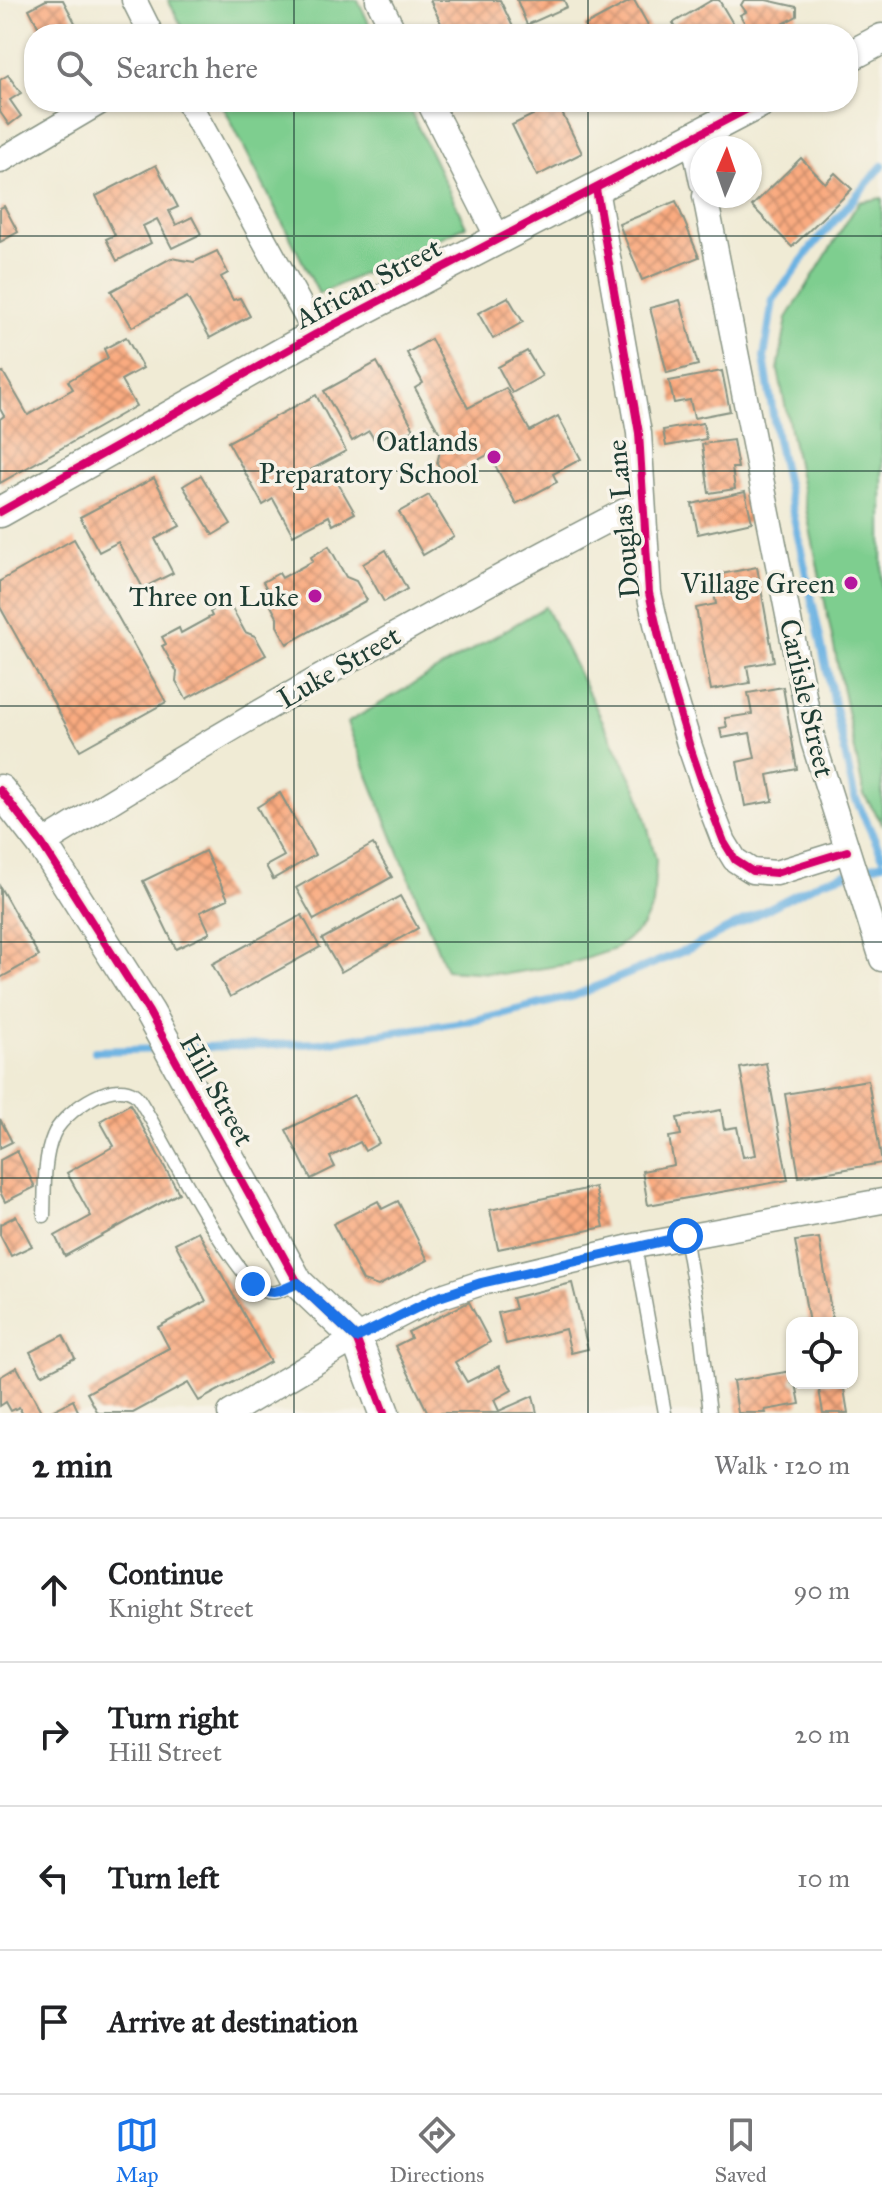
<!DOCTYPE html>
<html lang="en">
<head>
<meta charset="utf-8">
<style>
  body { margin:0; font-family:"IM FELL Great Primer",serif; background:#f2f2f2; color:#202124 }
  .controls { position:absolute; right:24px; bottom:24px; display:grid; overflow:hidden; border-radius:16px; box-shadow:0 2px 6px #0004 }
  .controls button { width:72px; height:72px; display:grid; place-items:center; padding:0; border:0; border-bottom:2px solid #e0e0e0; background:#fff; color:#202124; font:40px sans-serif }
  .compass { position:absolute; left:690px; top:136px; width:72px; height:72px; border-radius:50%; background:#fff; box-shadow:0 2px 6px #0004; rotate:2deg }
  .stop { position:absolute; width:24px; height:24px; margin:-18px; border:6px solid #1a73e8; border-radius:50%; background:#fff }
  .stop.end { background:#1a73e8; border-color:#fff; box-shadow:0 2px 8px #0008 }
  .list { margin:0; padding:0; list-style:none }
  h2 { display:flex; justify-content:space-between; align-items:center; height:104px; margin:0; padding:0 32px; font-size:34px }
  h2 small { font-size:26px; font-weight:400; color:#757577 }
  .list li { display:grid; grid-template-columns:52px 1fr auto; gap:24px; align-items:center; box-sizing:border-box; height:144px; padding:0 32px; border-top:2px solid #e0e0e0 }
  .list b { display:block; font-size:30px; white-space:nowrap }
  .list p { margin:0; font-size:26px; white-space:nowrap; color:#757577 }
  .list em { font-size:26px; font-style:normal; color:#757577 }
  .icon { flex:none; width:44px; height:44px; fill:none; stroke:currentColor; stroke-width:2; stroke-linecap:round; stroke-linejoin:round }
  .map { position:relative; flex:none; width:882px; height:1413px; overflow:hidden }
  .search { position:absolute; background:#fff; box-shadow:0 2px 6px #0004; left:24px; right:24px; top:24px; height:88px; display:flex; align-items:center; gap:20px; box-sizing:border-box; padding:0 28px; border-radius:32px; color:#757577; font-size:30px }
  .sheet { height:680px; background:#fff }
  nav { display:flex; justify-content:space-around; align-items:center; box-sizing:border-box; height:112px; border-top:2px solid #e0e0e0; background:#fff; font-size:22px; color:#757577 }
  nav a { display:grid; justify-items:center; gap:4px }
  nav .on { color:#1a73e8 }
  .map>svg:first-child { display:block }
  .park { fill:#7ece8f; stroke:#4e8662; stroke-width:2 }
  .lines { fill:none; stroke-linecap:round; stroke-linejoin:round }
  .stream { stroke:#6cb2e2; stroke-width:8 }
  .building { fill:url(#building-cross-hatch) }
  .service-casing { stroke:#889484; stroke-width:15 }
  .minor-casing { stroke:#889484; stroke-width:27 }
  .tertiary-casing { stroke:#889484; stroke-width:33 }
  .service { stroke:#fff; stroke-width:12 }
  .minor { stroke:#fff; stroke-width:24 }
  .tertiary { stroke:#fff; stroke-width:30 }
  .cycleway-casing { stroke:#f7f3e8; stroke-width:13 }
  .cycleway { stroke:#d6006c; stroke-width:8 }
  .route { stroke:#1a73e8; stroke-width:10 }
  .grid { fill:none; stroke:#1f3d34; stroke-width:2; stroke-opacity:0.55 }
  .poi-dot { fill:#b5179e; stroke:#f7f3e8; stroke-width:3 }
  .labels { text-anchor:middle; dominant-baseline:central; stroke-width:7; stroke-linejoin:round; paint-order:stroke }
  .street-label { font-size:28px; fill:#1f3d34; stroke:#f7f3e8 }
  .poi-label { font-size:28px; fill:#1f3d34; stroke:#f7f3e8; text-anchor:end }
</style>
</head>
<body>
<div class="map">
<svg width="882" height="1413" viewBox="0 0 882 1413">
  <defs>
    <pattern id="building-cross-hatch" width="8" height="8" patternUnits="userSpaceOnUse" patternTransform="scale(2)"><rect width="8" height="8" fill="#faab80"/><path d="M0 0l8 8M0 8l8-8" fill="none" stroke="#ca8c6a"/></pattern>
  </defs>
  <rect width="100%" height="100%" fill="#f7f3e8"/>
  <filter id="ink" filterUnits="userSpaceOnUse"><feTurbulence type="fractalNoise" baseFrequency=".0125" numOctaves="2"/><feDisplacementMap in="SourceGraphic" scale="16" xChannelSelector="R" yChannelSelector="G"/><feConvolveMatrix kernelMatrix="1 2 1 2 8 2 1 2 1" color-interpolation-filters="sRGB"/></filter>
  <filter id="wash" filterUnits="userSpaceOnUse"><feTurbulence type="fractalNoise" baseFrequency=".006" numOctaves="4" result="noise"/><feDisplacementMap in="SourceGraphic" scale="32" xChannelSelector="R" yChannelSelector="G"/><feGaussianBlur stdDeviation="1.8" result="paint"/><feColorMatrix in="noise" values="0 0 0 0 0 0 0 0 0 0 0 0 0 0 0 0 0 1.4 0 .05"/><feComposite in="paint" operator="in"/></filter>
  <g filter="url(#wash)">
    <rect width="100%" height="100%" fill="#f0ebd5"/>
    <g class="park">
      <polygon points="168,0 358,0 374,34 186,34"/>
      <polygon points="221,102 406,102 466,226 319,294"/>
      <polygon points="882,198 882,823 864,795 778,370 787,318 859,202"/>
      <polygon points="545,607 639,793 656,860 653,905 642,927 615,949 569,964 506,974 446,970 347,723"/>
    </g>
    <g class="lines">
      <g class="stream">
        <polyline points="882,166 812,247 773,300 764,358 777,439 854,795 882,855"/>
        <polyline points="176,1048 319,1043 471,1021 574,996 691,948 822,881 882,863"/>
        <polyline points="95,1051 162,1049"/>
      </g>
    </g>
    <g id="blocks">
      <g class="building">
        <polygon points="46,0 63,0 81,34 42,34 29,9"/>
        <polygon points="430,0 500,0 514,29 502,34 446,34"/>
        <polygon points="517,0 564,0 567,7 527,25"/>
        <polygon points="632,0 634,0 653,34 588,34 584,26"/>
        <polygon points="712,0 719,0 739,34 680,34 673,23"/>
        <polygon points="744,0 766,0 797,7 797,16 765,34 751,34 740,15 746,12 741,5"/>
        <polygon points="8,75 21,93 10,100 21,116 9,125 0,112 0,80"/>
        <polygon points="557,103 582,153 537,176 512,125"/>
        <polygon points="801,158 825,183 835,173 852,189 792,247 752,206"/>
        <polygon points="156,165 178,207 169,211 176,225 192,217 201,234 172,248 157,219 143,226 151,243 117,261 106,239 115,235 96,196"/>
        <polygon points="676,201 699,257 642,280 619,224"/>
        <polygon points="4,206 18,232 0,242 0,208"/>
        <polygon points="217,251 228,273 221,277 233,300 240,298 250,316 210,338 187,297 132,327 111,291 171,258 194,262"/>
        <polygon points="508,297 523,322 493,339 478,313"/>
        <polygon points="680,300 698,365 667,373 650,308"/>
        <polygon points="126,337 143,368 121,380 136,406 0,483 0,419 4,416 0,409 0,373 3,372 28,415 73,389 68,381 108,358 104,349"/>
        <polygon points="431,339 468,408 506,388 530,431 558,416 581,459 553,474 557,482 516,504 489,454 445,478 437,463 443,439 415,388 423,383 407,353"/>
        <polygon points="527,351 542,376 512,393 498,367"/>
        <polygon points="377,362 414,429 397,439 393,432 375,441 369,431 352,441 324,391"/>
        <polygon points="722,371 730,411 694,418 690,400 674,403 669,381"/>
        <polygon points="316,395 346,451 305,473 310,483 331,471 355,513 333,525 329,516 293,535 273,499 263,505 228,442"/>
        <polygon points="703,423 706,439 666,446 663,430"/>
        <polygon points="733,440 738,468 732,468 735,489 709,493 702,444"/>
        <polygon points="201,475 231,524 213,535 183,486"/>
        <polygon points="154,478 180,526 155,539 173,573 143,588 118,542 99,552 80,517"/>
        <polygon points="745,492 752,522 698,534 692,504"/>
        <polygon points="429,495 454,537 423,555 399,512"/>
        <polygon points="74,539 166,702 80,750 0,607 0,581"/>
        <polygon points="329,546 346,577 356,581 367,600 287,644 277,626 277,617 263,591 267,589 263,582 279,573 282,578 313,561 311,557"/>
        <polygon points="386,550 407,589 384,602 363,564"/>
        <polygon points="757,567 774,661 747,666 750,683 711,690 696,608 716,604 711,576"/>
        <polygon points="228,601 245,632 255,636 266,655 186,699 176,681 177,672 162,646 166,644 162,637 179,628 181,633 212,616 210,612"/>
        <polygon points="783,687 797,769 768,775 773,801 745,806 737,762 755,758 750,733 722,738 720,728 727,727 725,718 752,714 748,693"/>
        <polygon points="280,793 315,855 273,879 266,866 284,856 257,807"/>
        <polygon points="373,844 392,877 314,920 296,888"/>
        <polygon points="205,851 228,899 200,912 210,933 176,949 143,881"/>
        <polygon points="0,887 39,956 0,978"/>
        <polygon points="400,896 418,928 341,972 322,939"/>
        <polygon points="302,915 320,947 230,997 212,964"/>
        <polygon points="766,1063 788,1180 648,1205 642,1171 674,1165 669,1137 681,1135 677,1118 721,1110 724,1129 737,1127 743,1157 756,1155 740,1068"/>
        <polygon points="868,1080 882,1163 799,1177 785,1094"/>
        <polygon points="354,1095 379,1143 365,1151 360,1142 330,1157 335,1167 311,1179 286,1130"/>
        <polygon points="130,1104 179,1193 65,1256 55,1236 91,1216 67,1173 114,1146 100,1121"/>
        <polygon points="0,1119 12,1142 0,1148"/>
        <polygon points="17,1151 35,1187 5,1202 0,1192 0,1160"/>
        <polygon points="595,1187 604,1227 498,1249 490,1210"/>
        <polygon points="378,1201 382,1209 398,1201 428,1260 378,1286 363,1281 333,1224"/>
        <polygon points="16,1216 32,1246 11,1256 0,1235 0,1224"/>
        <polygon points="198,1231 270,1362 199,1401 188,1383 133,1413 98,1413 87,1393 169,1348 158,1327 206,1301 175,1243"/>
        <polygon points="819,1238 833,1323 809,1323 795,1241"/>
        <polygon points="572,1283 588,1349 571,1353 565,1329 506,1344 498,1313 515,1309 512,1298"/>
        <polygon points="469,1302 490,1342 455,1362 467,1382 499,1366 512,1390 494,1400 499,1411 533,1396 537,1413 428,1413 395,1346 411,1338 408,1332"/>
        <polygon points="63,1335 75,1358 42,1375 30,1352"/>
        <polygon points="17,1367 42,1413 22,1413 19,1407 11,1411 6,1402 0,1406 0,1377"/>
        <polygon points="792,1371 792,1383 796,1383 800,1404 765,1410 766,1413 738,1413 733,1381"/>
        <polygon points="818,1383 843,1383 848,1413 823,1413"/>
        <polygon points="73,1400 79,1413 48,1413"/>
      </g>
    </g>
  </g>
  <g filter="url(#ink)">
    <use href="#blocks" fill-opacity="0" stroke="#889484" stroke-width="2"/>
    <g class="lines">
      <defs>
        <g id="service">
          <path d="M44 1216C45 1191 43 1160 53 1136 61 1114 111 1078 134 1094 139 1097 142 1105 145 1109 165 1143 234 1278 263 1291 275 1296 287 1288 298 1283"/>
          <polyline points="685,1236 697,1305 710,1413"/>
          <polyline points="635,1246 665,1413"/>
        </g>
        <g id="minor">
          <polyline points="134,0 151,34"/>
          <polyline points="378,0 395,34"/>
          <polyline points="188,102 316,334"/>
          <polyline points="429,102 499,240"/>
          <polyline points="693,138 702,182"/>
          <polyline points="0,161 100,102"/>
          <polyline points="596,189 639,433 649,593 666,667 690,747 712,811 724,842 735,860 752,871 776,873 847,851"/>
          <polyline points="705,196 813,741 882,959"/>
          <path d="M42 844C237 722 437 608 642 502"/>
          <polyline points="230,1413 356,1338 410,1310 436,1298 481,1283 635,1246 882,1201"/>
        </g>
        <g id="tertiary">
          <polyline points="848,57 882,39"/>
          <polyline points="0,512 316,334 761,102"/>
          <polyline points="0,790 42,844 149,1012 298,1283 356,1338 384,1413"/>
        </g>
      </defs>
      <use href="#service" class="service-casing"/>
      <use href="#minor" class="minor-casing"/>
      <use href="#tertiary" class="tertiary-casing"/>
      <use href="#service" class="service"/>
      <use href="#minor" class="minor"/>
      <use href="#tertiary" class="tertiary"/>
      <defs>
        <g id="cycleway">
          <polyline points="596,189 639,433 649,593 666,667 690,747 712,811 724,842 735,860 752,871 776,873 847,851"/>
          <polyline points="0,512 316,334 761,102"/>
          <polyline points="0,790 42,844 149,1012 298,1283 356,1338 384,1413"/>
        </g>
      </defs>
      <use href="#cycleway" class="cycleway-casing"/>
      <use href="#cycleway" class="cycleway"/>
    </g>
  </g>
  <g class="lines" filter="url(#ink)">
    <path class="route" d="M253 1284C272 1297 278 1292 298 1283L356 1338 436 1298 481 1283 685 1236"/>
  </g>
  <path class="grid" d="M294 0V34M588 0V34M294 102V1413M588 102V1413M0 236H882M0 471H882M0 706H882M0 942H882M0 1178H882"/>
  <g class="poi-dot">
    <circle cx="494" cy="457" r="8"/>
    <circle cx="851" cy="583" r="8"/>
    <circle cx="315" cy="596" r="8"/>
  </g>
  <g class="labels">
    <g class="street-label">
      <text transform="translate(368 283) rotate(-28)">African Street</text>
      <text transform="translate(623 519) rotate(-95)">Douglas Lane</text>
      <text transform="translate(339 667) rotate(-30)">Luke Street</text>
      <text transform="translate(807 698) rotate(77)">Carlisle Street</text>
      <text transform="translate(217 1090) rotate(61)">Hill Street</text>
    </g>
    <g class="poi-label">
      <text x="478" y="441">Oatlands<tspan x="478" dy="32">Preparatory School</tspan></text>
      <text x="835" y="583">Village Green</text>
      <text x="299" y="596">Three on Luke</text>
    </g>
  </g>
</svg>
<div class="controls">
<button><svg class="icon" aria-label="locate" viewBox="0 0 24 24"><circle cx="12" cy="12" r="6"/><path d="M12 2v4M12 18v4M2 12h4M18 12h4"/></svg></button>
</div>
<svg class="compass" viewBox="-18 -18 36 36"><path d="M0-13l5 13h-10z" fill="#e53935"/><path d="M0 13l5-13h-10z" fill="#757577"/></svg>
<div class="stop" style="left:685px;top:1236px"></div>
<div class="stop end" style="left:253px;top:1284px"></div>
<div class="search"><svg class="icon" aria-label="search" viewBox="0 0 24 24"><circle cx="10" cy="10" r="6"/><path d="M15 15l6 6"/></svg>Search here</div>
</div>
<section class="sheet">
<h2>2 min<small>Walk · 120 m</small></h2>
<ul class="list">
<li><svg class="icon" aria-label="ahead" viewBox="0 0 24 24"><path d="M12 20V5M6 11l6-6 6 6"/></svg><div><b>Continue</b><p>Knight Street</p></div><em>90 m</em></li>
<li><svg class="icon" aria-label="right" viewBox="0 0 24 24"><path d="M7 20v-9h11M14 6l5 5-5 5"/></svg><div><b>Turn right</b><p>Hill Street</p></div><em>20 m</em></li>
<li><svg class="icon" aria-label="left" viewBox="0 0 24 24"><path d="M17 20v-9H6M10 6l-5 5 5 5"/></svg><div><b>Turn left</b></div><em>10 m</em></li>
<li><svg class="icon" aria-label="arrive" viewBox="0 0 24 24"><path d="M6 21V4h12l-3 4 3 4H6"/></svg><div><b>Arrive at destination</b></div></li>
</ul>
</section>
<nav>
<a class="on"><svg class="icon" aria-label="map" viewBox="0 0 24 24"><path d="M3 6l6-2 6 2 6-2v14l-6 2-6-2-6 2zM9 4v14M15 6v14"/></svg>Map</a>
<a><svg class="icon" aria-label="directions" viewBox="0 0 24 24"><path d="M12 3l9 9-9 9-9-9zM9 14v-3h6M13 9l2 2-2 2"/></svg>Directions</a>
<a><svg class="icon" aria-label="saved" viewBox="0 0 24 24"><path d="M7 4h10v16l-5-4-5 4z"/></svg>Saved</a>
</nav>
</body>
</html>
